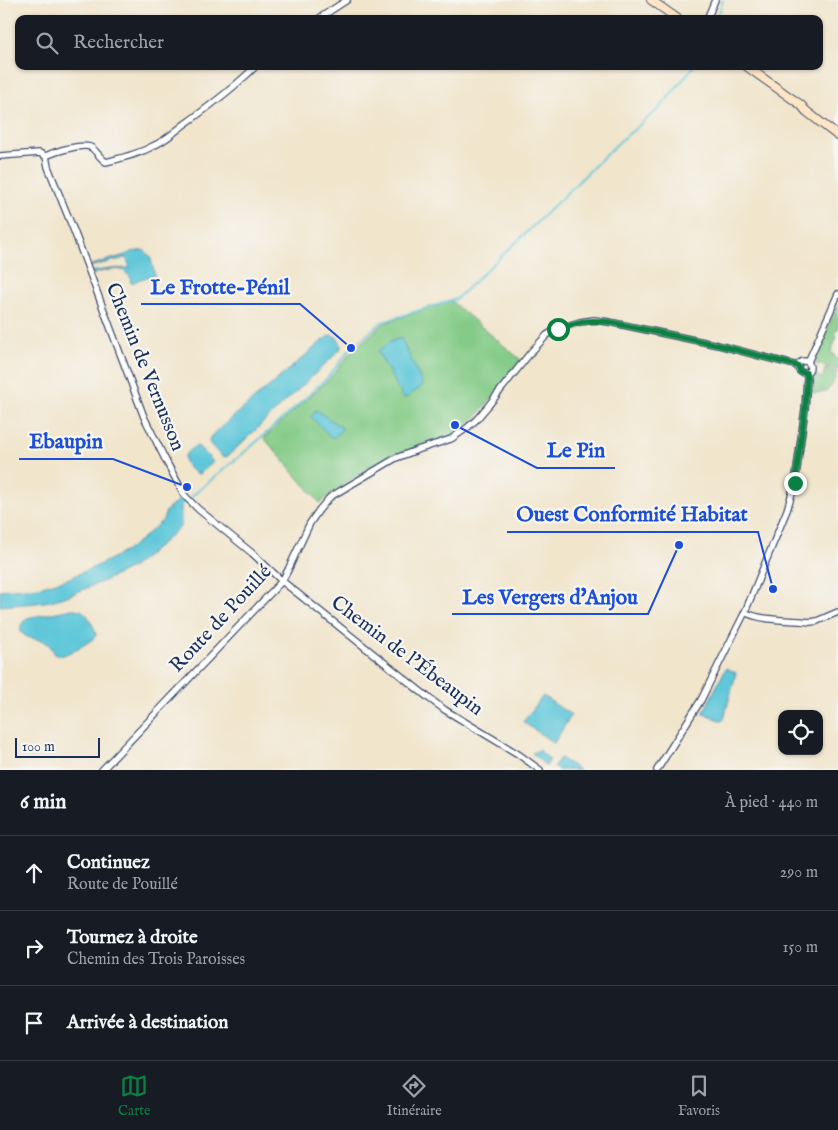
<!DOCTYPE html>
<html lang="fr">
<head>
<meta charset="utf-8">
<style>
  body { margin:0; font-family:"IM FELL English",serif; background:#242831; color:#f1f3f6 }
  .controls { position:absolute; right:15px; bottom:15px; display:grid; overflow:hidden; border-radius:10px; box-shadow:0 1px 4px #0004 }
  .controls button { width:45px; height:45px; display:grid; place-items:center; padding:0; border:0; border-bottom:1px solid #363941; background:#171b24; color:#f1f3f6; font:25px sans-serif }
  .scale { position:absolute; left:15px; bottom:12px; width:85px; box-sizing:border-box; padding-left:5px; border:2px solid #1b2f5e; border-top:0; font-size:14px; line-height:18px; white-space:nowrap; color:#1b2f5e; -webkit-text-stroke:4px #f6f6f2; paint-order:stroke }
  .stop { position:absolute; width:15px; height:15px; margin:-11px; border:4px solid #0b8043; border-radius:50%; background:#fff }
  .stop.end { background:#0b8043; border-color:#fff; box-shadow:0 1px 5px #0008 }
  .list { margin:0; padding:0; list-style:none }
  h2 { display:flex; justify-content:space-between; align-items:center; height:65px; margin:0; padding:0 20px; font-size:21px }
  h2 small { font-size:16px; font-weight:400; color:#9ea1a6 }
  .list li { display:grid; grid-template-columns:32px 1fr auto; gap:15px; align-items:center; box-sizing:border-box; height:75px; padding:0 20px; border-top:1px solid #363941 }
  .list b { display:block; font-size:19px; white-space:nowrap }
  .list p { margin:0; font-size:16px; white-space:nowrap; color:#9ea1a6 }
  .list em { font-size:16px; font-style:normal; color:#9ea1a6 }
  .icon { flex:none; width:28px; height:28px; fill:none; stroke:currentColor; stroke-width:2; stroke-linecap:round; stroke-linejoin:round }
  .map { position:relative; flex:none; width:838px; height:770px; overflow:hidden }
  .search { position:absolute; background:#171b24; box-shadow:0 1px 4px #0004; left:15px; right:15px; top:15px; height:55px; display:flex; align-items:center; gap:12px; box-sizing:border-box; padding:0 18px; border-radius:10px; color:#9ea1a6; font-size:19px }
  .sheet { height:290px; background:#171b24 }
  nav { display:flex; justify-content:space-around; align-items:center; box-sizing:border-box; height:70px; border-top:1px solid #363941; background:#171b24; font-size:14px; color:#9ea1a6 }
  nav a { display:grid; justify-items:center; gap:2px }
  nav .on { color:#0b8043 }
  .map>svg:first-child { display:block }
  .green { fill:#84cb87; stroke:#507d72 }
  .water { fill:#5ec7d9; stroke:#3c7b9c }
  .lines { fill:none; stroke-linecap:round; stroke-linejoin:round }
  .stream { stroke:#5ec7d9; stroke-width:2 }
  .street-casing { stroke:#3b4a6e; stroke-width:8 }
  .secondary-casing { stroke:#3b4a6e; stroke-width:10 }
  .street { stroke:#fff; stroke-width:5.5 }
  .secondary { stroke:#fee5c5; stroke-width:8 }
  .route { stroke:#0b8043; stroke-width:6 }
  .labels { text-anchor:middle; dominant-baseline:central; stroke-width:4.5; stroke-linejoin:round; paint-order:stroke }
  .street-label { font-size:20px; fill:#1b2f5e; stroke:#f6f6f2 }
  .leader { fill:none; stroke:#1d4ed8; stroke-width:2 }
  .callout-dot { fill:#1d4ed8; stroke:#f6f6f2; stroke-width:2 }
  .callout-label { font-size:21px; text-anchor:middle; font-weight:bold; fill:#1d4ed8; stroke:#f6f6f2; stroke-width:4.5; stroke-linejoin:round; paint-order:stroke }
</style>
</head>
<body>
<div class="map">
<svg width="838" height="770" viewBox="0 0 838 770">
  <rect width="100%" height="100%" fill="#f6f6f2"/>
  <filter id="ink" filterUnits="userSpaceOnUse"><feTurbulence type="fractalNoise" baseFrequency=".02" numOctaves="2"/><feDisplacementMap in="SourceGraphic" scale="10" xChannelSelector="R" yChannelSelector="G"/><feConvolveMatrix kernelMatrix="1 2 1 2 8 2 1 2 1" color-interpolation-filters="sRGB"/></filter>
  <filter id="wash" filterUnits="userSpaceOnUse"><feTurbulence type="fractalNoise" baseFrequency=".0096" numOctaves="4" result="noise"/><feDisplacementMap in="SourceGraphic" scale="20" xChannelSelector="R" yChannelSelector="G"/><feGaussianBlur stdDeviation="1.12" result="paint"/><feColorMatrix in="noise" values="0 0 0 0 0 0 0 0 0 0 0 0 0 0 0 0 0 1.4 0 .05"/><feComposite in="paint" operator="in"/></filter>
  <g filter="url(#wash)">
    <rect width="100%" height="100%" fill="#f1e5cc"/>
    <g class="green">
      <path d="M451 301 521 360C512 372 502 384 493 396 483 409 472 423 458 432 440 443 417 446 397 454 373 464 339 486 320 503L264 438 329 379 353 350 383 324 410 314Z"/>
      <polygon points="838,304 838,328 835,333 837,337 831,351 838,361 838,370 816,364 818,351"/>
      <path d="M825 369 837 372C831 388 831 393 812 393L815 376 823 378Z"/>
    </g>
    <g class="water">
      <path d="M144 250 150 256 155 275C150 276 135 280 133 283L130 282 131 278C128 275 125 271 122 270 115 268 99 271 93 275L91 272 110 269 130 268 127 259 125 258 89 267 88 266 125 255 132 252Z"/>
      <path d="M331 335C338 336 343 343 340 350L228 456 224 457 221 456 210 444 209 440 211 436 327 337Z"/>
      <polygon points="401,338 422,383 421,387 406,398 403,397 378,352 379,350 390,342"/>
      <polygon points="316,410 341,427 342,429 334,438 331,437 311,417"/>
      <path d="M198 446 209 457 213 462 202 472 198 474C190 470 185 466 184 457 188 451 192 447 198 446Z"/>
      <polygon points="181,498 184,502 181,505 181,526 151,553 131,568 106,580 70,595 51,601 37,603 0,606 0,590 38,587 67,579 97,566 126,551 145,536 163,520 166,511"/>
      <path d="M72 609C86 609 88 616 94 628 94 629 96 633 96 635 95 640 68 654 63 655 59 656 59 656 55 654 53 651 51 646 48 644 40 637 28 641 21 632 19 626 23 622 27 618Z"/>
      <polygon points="726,668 736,673 724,719 722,721 703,713"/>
      <polygon points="543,696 571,715 554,743 523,722"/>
      <polygon points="539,750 550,760 546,766 532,753"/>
      <polygon points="560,758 579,770 558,770 554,767"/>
    </g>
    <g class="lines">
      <g class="stream">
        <polyline points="717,19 723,0"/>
        <polyline points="180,506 253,445 300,403 328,377 351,348 382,322 456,299 531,228 618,143 660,108 694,66"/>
      </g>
    </g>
  </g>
  <g filter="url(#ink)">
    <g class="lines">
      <defs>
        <g id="street">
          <polyline points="318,19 347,0"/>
          <polyline points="707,19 715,0"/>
          <polyline points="0,156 39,153 46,156"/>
          <polyline points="46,156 48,167 74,231 144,417 167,463 185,496 198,509 252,553 282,581 430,699 445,710 518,754 540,770"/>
          <path d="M46 156C54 152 84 142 92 148 97 152 100 158 106 162 122 158 139 154 153 146 165 141 174 132 185 124 210 106 234 88 256 66"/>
          <circle cx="804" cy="367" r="6"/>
          <polyline points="808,362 838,294"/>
          <path d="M745 612C759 621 794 620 811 622L817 621 838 612"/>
          <polyline points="102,770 282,581 288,570 310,523 319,510 330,497 396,458 417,450 451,439 467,428 476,420 488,406 531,352 547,335 557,329 580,322 594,320 609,322 718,345 798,366"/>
          <polyline points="657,770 701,700 745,612 787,510 795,483 805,409 807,378 806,373"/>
        </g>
        <g id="secondary">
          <polyline points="651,0 678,19"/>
          <polyline points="746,66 801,105 806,111 838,136"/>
        </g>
      </defs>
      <use href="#street" class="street-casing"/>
      <use href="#secondary" class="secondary-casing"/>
      <use href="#street" class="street"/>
      <use href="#secondary" class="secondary"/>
    </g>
  </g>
  <g class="lines" filter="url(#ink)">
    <path class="route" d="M558 329C577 322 588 319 609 322L718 345 798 366 800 372 806 373 807 378 805 409 795 483"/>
  </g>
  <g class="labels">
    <g class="street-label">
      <text transform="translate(145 367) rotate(68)">Chemin de Vernusson</text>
      <text transform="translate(221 619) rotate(-47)">Route de Pouillé</text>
      <text transform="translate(407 656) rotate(37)">Chemin de l'Ébeaupin</text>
    </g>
  </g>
  <path class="leader" d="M351 348L300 304H141M187 487L113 459H19M455 425L537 468H615M773 589L758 532H507M679 545L648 614H452"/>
  <g class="callout-dot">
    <circle cx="351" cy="348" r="5"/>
    <circle cx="187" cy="487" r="5"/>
    <circle cx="455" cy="425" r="5"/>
    <circle cx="773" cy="589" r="5"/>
    <circle cx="679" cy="545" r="5"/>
  </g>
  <g class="callout-label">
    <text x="220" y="294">Le Frotte-Pénil</text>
    <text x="66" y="448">Ebaupin</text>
    <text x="576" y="457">Le Pin</text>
    <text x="632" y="521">Ouest Conformité Habitat</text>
    <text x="550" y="604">Les Vergers d'Anjou</text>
  </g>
</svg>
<div class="controls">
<button><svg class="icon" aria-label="locate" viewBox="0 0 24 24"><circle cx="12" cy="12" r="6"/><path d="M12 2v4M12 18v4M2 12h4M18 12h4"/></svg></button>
</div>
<div class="scale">100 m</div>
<div class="stop" style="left:558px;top:329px"></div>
<div class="stop end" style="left:795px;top:483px"></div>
<div class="search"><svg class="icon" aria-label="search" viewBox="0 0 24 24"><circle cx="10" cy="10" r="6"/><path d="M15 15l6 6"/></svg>Rechercher</div>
</div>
<section class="sheet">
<h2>6 min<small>À pied · 440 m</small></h2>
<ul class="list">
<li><svg class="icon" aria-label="ahead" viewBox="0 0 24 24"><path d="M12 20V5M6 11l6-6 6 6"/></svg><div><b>Continuez</b><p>Route de Pouillé</p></div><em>290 m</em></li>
<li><svg class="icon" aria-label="right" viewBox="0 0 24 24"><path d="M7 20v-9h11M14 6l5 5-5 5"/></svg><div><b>Tournez à droite</b><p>Chemin des Trois Paroisses</p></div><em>150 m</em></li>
<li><svg class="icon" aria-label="arrive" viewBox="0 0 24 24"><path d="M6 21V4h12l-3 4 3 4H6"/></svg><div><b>Arrivée à destination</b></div></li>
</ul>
</section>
<nav>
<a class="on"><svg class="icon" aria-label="map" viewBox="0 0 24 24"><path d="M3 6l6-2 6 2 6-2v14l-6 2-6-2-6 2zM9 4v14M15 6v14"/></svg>Carte</a>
<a><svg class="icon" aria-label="directions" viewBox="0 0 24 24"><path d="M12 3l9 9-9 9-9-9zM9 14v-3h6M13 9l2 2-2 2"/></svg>Itinéraire</a>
<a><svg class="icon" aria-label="saved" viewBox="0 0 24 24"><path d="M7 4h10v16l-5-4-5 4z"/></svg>Favoris</a>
</nav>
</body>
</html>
